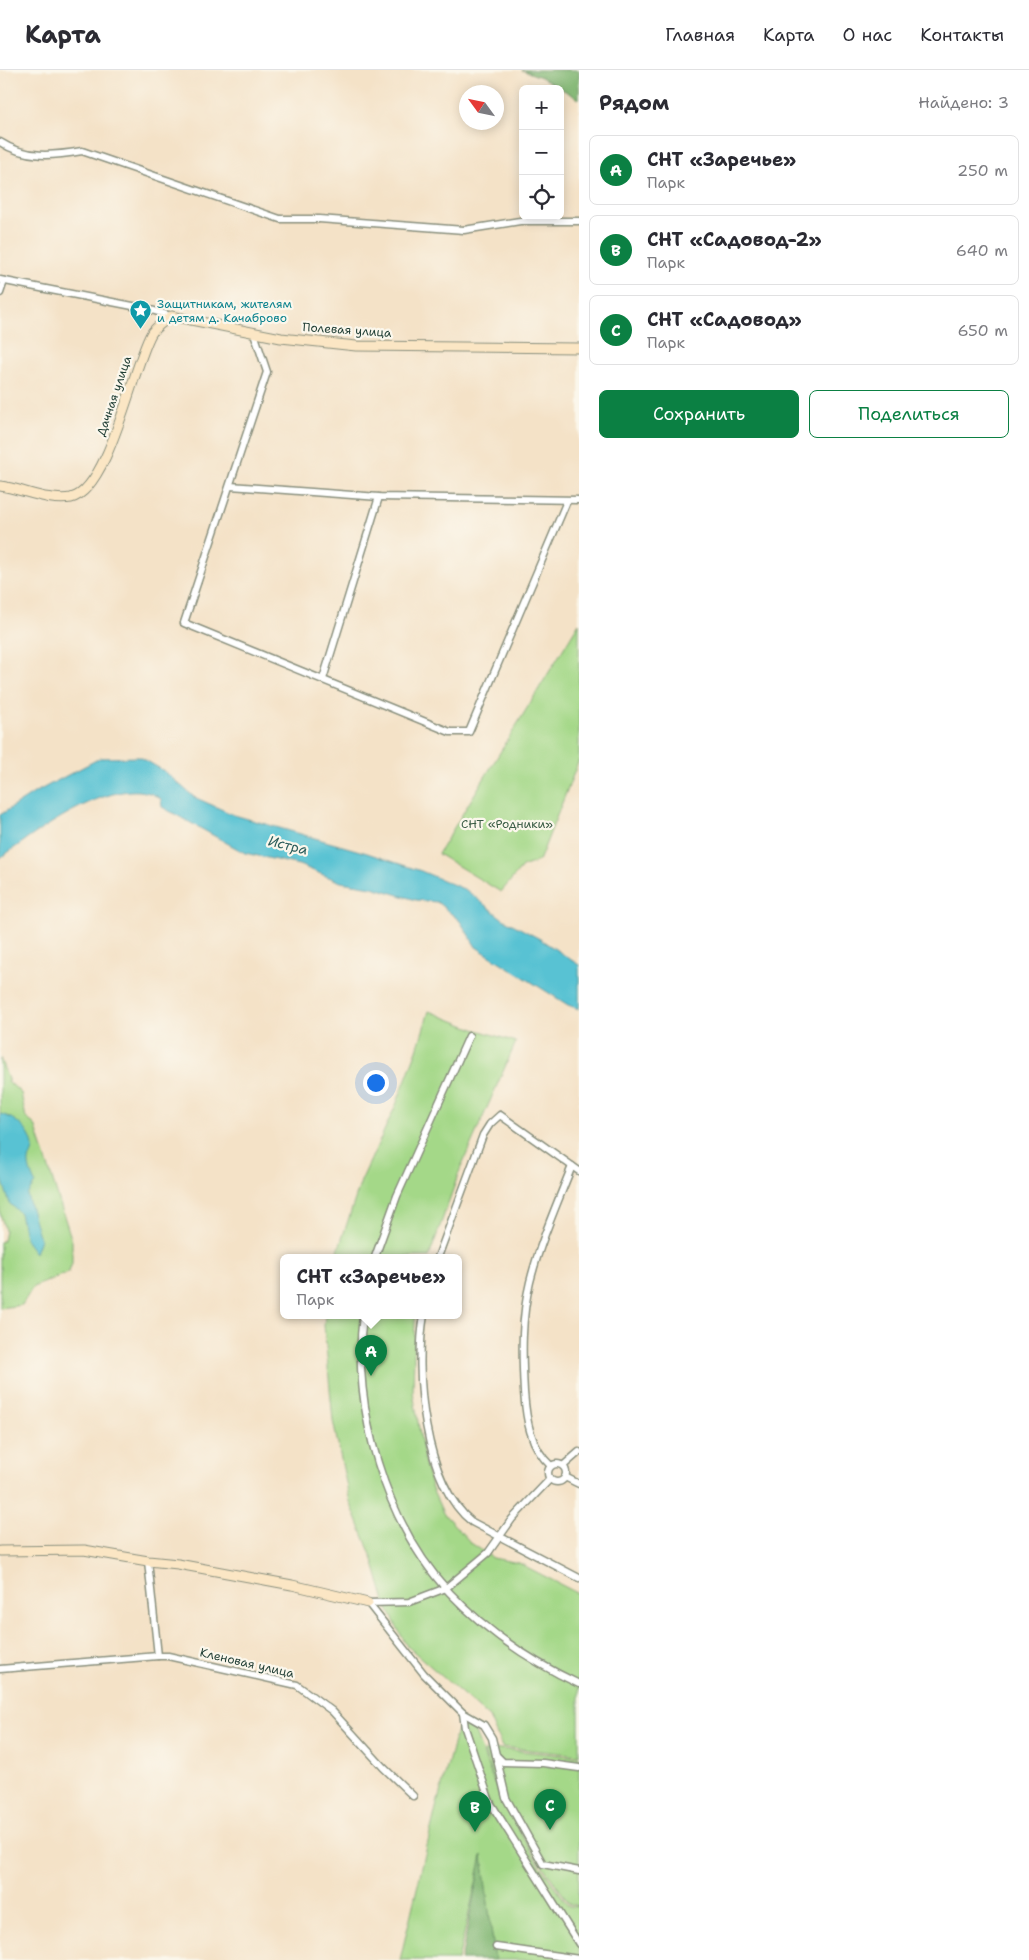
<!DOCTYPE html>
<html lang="ru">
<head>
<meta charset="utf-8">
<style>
  body { margin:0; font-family:"Shantell Sans",sans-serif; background:#f7f7f7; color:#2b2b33 }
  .controls { position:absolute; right:15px; top:15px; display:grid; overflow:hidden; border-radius:8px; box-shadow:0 2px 12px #0003 }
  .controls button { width:45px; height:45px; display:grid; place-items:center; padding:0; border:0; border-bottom:1px solid #e1e1e2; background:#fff; color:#2b2b33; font:25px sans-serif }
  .compass { position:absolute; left:459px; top:15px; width:45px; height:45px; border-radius:50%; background:#fff; box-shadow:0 2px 12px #0003; rotate:303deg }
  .you { position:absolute; left:375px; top:1012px; width:18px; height:18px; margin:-12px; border:4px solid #fff; border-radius:50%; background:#1a73e8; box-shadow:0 0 0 8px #1a73e833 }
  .badge { display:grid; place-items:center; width:32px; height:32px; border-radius:50%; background:#0b8043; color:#fff; font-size:16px; font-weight:700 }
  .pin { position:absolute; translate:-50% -41px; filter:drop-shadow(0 1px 2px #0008) }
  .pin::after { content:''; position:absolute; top:26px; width:18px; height:15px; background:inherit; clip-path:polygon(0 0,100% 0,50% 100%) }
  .popup { position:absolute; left:280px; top:1184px; width:182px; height:65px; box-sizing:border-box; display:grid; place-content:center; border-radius:8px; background:#fff; filter:drop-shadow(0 1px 4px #0005); font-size:16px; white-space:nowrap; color:#7c7c81 }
  .popup b { font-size:19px; color:#2b2b33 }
  .popup::after { content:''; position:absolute; left:50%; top:100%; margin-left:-10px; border:10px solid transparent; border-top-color:#fff }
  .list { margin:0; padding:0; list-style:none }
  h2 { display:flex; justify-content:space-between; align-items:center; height:65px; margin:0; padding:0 20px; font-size:21px }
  h2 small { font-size:16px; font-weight:400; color:#7c7c81 }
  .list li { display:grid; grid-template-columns:32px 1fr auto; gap:15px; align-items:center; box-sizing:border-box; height:70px; margin:0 10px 10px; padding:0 10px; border:1px solid #e1e1e2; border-radius:8px }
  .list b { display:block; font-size:19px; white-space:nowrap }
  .list p { margin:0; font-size:16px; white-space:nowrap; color:#7c7c81 }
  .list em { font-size:16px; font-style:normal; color:#7c7c81 }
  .actions { display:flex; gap:10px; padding:15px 20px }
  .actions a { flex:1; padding:11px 0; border:1px solid #0b8043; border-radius:8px; text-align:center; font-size:18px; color:#0b8043 }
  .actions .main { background:#0b8043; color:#fff }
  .icon { flex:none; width:28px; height:28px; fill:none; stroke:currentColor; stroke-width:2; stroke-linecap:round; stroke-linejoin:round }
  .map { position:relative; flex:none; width:579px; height:1890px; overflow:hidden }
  header { display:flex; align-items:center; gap:30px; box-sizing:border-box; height:70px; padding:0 25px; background:#fff; border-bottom:1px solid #e1e1e2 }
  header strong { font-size:24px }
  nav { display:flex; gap:28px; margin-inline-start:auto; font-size:18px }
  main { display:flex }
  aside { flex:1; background:#fff }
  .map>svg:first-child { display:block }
  .green { fill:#a4d888; stroke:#628a5e }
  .forest { fill:#83b874; stroke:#517a54 }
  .water { fill:#58c2d3; stroke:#3c8084 }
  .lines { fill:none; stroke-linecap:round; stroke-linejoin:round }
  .street-casing { stroke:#8a907e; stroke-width:9 }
  .secondary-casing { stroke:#8a907e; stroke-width:11 }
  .street { stroke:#fff; stroke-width:6 }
  .secondary { stroke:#fbe6c4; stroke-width:9 }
  .labels { text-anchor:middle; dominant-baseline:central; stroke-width:4.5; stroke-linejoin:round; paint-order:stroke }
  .culture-label { font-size:12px; fill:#0d838f; stroke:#fbf7ec; text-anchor:start }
  .street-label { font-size:12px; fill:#1f3d34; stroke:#fbf7ec }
  .park-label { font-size:12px; fill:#3a5c45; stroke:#fbf7ec }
  .water-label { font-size:14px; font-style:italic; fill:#2d5e5c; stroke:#fbf7ec }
</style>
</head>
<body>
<header>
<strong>Карта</strong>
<nav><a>Главная</a><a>Карта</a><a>О нас</a><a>Контакты</a></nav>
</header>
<main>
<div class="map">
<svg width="579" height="1890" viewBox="0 0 579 1890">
  <rect width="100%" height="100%" fill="#fbf7ec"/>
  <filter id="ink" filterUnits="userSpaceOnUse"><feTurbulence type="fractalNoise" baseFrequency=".02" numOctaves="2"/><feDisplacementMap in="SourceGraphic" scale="10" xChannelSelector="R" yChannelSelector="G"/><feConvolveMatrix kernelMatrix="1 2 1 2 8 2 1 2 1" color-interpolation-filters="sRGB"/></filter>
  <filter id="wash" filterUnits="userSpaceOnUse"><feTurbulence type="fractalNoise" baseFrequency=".0096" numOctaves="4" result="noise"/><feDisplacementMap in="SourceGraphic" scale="20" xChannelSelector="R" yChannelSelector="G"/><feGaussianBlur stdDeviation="1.12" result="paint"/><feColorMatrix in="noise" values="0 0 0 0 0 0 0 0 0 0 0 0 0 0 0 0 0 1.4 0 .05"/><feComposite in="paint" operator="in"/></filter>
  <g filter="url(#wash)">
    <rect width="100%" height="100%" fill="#f4e2c7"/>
    <g class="green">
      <polygon points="579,553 579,690 539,791 522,797 501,822 438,784"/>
      <polygon points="429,941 471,958 516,972 461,1097 429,1187 336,1187 361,1111 396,1035 417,980"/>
      <polygon points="0,988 9,1012 21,1023 26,1048 35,1055 72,1171 72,1193 69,1202 33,1217 22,1235 0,1238 0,1172 3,1171 5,1160 0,1143"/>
      <polygon points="325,1245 415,1245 413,1322 425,1394 432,1419 443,1443 471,1473 493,1488 519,1493 579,1524 579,1685 502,1677 489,1647 406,1575 386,1535 373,1490 350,1432 333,1351 324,1255"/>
      <polygon points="472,1655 500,1728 538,1793 569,1836 579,1837 579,1890 495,1890 482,1787 458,1890 400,1890 436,1738 458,1656"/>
      <polygon points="501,1679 579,1687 579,1836 570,1834 539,1791 501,1728 484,1682"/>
    </g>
    <g class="forest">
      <polygon points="522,0 579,0 579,29 541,7"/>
      <polygon points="482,1785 495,1890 461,1890"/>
    </g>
    <g class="water">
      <path d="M140 687 164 701 194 727 234 745 367 783 421 801 466 820 503 849 540 869 579 895V939L568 935 476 877 460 851 437 832 416 830 372 817 341 812 299 795 245 783 162 737 161 729C120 698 35 764 0 788V745L34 723 100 688Z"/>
      <path d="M0 1044C15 1047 33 1062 33 1079 32 1084 28 1089 29 1094 29 1100 33 1108 35 1113L27 1125 40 1169 35 1183 26 1171 20 1143 10 1134 0 1103Z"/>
    </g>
  </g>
  <g filter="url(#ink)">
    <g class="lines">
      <defs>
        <g id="street">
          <path d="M0 72C26 89 53 86 82 81L280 149H319L464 160 520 151H579"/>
          <polyline points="0,210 148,239 171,246"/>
          <polyline points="0,223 4,211"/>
          <polyline points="254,263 267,302 184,553 450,662 469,662 567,431"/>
          <polyline points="230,416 379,427 579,430"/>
          <polyline points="323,609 379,427"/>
          <polyline points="375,1187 397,1126 469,966"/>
          <polyline points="438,1187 483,1065 490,1054 500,1045 579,1101"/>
          <path d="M363 1245C351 1337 386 1455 450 1523 487 1562 530 1591 579 1614"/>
          <path d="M424 1245C414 1302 424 1414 472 1452L579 1508"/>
          <circle cx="557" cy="1403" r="9"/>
          <path d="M551 1396C530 1377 526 1349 524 1322 522 1285 521 1248 530 1212 540 1172 557 1134 572 1096"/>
          <polyline points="563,1396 579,1382"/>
          <polyline points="565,1407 579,1414"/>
          <polyline points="148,1491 158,1586 168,1586 297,1615 332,1641 383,1697 413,1726"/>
          <polyline points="368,1533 424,1604 463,1643 484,1655 492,1668 506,1728 543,1794 579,1801"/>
          <polyline points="368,1533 409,1532 446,1518 488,1483 512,1449 550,1409"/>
          <polyline points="0,1599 158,1586"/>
          <polyline points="463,1643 465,1658 490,1732 579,1874"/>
          <polyline points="496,1685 503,1692 543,1693 579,1698"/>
          <polyline points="496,1877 579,1889"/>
        </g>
        <g id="secondary">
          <path d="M0 416C23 419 48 432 71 428 109 420 133 296 151 264 155 257 165 251 171 246L281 268 356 276 579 278"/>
          <polyline points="0,1481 84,1480 148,1491 178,1494 292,1515 368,1533"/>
        </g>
      </defs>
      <use href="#street" class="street-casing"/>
      <use href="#secondary" class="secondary-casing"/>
      <use href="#street" class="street"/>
      <use href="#secondary" class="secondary"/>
    </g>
  </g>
  <defs>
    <symbol id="sight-pin" viewBox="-11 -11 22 30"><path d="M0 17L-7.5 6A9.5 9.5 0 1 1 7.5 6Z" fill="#0f9aa8" stroke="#fbf7ec"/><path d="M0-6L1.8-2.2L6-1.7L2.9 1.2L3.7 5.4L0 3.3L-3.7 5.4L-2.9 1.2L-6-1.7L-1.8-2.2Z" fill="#fff"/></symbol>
  </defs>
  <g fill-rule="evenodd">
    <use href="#sight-pin" x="128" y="228" width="25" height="34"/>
  </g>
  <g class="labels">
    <g class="culture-label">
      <text x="157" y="234">Защитникам, жителям<tspan x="157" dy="14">и детям д. Качаброво</tspan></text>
    </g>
    <g class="street-label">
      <text transform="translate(347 260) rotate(4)">Полевая улица</text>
      <text transform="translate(114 326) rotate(-71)">Дачная улица</text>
      <text transform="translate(247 1593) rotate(13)">Кленовая улица</text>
    </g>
    <g class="park-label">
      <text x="507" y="754">СНТ «Родники»</text>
    </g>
    <g class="water-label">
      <text transform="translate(288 775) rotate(14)">Истра</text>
    </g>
  </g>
</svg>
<div class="controls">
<button>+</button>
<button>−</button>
<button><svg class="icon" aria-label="locate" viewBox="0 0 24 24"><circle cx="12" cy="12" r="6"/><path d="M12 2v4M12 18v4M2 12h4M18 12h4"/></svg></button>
</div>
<svg class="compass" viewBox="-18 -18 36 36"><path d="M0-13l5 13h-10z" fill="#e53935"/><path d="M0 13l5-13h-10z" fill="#7c7c81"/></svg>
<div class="you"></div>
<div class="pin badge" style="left:371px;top:1306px">A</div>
<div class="popup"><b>СНТ «Заречье»</b>Парк</div>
<div class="pin badge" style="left:475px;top:1762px">B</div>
<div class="pin badge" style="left:550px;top:1760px">C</div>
</div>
<aside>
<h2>Рядом<small>Найдено: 3</small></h2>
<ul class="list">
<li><span class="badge">A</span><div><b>СНТ «Заречье»</b><p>Парк</p></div><em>250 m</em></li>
<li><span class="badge">B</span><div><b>СНТ «Садовод-2»</b><p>Парк</p></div><em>640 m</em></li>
<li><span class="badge">C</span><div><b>СНТ «Садовод»</b><p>Парк</p></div><em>650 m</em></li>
</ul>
<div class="actions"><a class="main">Сохранить</a><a>Поделиться</a></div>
</aside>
</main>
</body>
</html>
